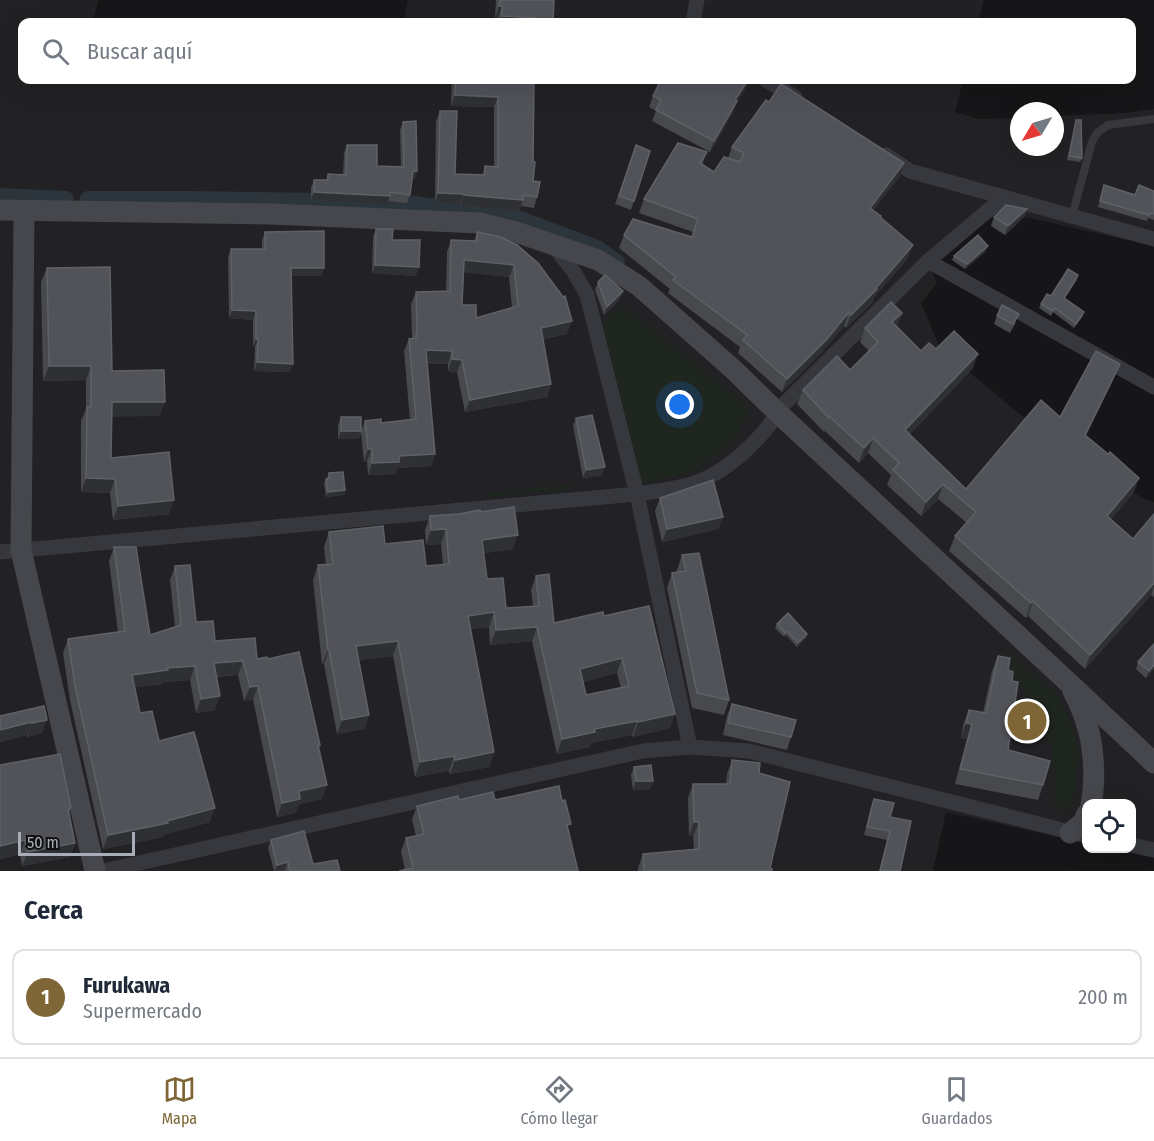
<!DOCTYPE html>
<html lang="es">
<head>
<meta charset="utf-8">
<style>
  body { margin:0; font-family:"Fira Sans Condensed",sans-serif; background:#f6f6f7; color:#1f2937 }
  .controls { position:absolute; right:18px; bottom:18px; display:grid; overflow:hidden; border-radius:12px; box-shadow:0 6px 24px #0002 }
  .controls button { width:54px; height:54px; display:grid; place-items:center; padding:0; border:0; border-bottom:2px solid #e0e1e3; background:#fff; color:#1f2937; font:30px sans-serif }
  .compass { position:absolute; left:1010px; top:102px; width:54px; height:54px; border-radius:50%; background:#fff; box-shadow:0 6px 24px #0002; rotate:232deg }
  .scale { position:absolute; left:18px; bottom:15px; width:117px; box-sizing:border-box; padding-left:6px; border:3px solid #a8adb8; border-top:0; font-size:16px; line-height:21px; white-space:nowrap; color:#a8adb8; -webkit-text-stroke:4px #111113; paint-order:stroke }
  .you { position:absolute; left:680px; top:405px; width:21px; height:21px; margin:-15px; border:4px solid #fff; border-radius:50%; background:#1a73e8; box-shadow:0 0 0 9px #1a73e833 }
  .badge { display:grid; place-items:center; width:39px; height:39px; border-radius:50%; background:#7e6636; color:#fff; font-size:20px; font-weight:700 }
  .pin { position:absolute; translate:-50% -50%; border:3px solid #fff; box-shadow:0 2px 6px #0006 }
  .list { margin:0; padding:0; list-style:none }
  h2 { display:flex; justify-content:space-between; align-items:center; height:78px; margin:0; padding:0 24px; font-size:26px }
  h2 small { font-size:20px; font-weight:400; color:#747a83 }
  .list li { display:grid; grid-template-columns:39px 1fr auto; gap:18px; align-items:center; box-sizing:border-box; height:96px; margin:0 12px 12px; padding:0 12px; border:2px solid #e0e1e3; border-radius:12px }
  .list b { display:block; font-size:22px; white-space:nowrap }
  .list p { margin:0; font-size:20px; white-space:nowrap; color:#747a83 }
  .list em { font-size:20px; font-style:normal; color:#747a83 }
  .icon { flex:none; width:33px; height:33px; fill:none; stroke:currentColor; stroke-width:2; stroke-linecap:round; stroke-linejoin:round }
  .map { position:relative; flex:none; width:1154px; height:871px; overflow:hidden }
  .search { position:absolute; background:#fff; box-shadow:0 6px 24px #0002; left:18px; right:18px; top:18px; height:66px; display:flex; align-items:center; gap:15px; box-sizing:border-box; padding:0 21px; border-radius:12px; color:#747a83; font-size:22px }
  .sheet { height:186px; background:#fff }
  nav { display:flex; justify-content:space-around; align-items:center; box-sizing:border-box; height:84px; border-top:2px solid #e0e1e3; background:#fff; font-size:16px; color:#747a83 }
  nav a { display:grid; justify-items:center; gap:3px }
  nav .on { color:#7e6636 }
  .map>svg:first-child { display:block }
  .built { fill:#222225 }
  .green { fill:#1e261f }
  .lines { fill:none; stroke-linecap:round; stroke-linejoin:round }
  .canal { stroke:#2c353c; stroke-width:16 }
  .lane { stroke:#37383d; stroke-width:8 }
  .street { stroke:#37383d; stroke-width:15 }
  .secondary { stroke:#45474d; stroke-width:21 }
  .wall { fill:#47494d; fill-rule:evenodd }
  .shaded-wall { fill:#2f3033 }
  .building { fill:#525359; stroke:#5f6168; stroke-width:1.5; fill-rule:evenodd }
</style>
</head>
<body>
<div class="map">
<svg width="1154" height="871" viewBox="0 0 1154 871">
  <rect width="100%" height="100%" fill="#161618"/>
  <g class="built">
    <polygon points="0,0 98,0 93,22 22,22 22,80 963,80 955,112 979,119 1019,118 1019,147 1055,147 1055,116 1126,113 1154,109 1154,246 999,211 928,261 937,283 921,303 940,348 1027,420 1144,499 1154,502 1154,858 1110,849 1132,848 1132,804 1086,804 1086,843 946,812 933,871 0,871"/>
    <polygon points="408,0 984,0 978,22 404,22"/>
  </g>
  <g class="green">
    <polygon points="622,305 751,409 734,440 694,471 642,484 602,323"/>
    <polygon points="570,485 570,489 489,497 489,492"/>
    <polygon points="1006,652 1057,694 1072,725 1079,754 1073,803 1065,811 1054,806 1056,776 1051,748 1038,714 1020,682 1001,665"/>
  </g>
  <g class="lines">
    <g class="canal">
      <polyline points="0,196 66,199"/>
      <polyline points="88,199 190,199 324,201 414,204 518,218 597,248 617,262"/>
    </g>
    <polyline class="lane" points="1072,216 1092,142 1097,133 1108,125 1154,119"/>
    <g class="street">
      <polyline points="693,22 697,0"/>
      <polyline points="766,80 795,97"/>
      <polyline points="886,155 910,171 1154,239"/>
      <polyline points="553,245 574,272 587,295 637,494 690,747"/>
      <polyline points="928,261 1154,387"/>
      <path d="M0 552 637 494C654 491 672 490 688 485 726 475 763 438 783 405L928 261 1004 197"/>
      <polyline points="1132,845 1154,850"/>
      <polyline points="103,871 643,751 690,747 749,751 1086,836"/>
    </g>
    <g class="secondary">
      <polyline points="0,210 271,214 480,223 516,232 598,260 639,286 734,370 778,413 1070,684 1154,763"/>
      <polyline points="24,211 21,550 95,871"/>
      <path d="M1073 691C1078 701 1083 711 1086 722 1094 745 1096 780 1091 804"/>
      <polyline points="1070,833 1084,822 1086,815"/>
    </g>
  </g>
  <g class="wall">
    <polygon points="496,0 554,0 552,22 497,22 498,19 495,18"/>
    <polygon points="452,80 534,80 533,181 537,197 534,208 521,206 519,211 460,206 460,204 435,203 436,121 440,111 455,174 482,175 485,166 494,167 494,107 451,106"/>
    <polygon points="749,83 737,101 733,112 710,152 652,121 656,111 649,107 653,96"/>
    <polygon points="769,102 904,163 900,176 873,210 881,217 908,258 874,297 872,303 846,328 844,326 822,352 782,392 738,353 740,347 668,293 670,289 619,248 624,235 692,237 693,232 639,213 644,199 707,152 702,165 714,172 728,158 732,147"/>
    <polygon points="1076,120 1082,158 1080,162 1067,160"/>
    <polygon points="403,122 415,179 412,179 410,195 407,203 388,201 387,204 311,200 311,188 314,180 326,180 328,174 343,175 344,153 347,145 377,166 401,167 400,130"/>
    <polygon points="636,145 634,201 631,210 615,204"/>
    <polygon points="1104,185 1135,195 1154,191 1154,220 1148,218 1147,221 1098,207"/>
    <polygon points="1027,209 1024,217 1005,235 991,226 994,217"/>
    <polygon points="376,229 416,276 372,273 373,237"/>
    <polygon points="265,232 324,268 321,276 291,276 290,372 254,371 255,347 253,347 253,320 229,318 228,257 231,249 262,249 262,240"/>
    <path d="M477 232 501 237 567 334 543 339 551 384 547 397 465 412 457 372 448 371V364L427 363 435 454 431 466 397 468 395 474 368 475 367 461 364 462 361 433 358 439H338V425L341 417 361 431 365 421 381 423 410 420 404 351 409 339 412 338 411 304 416 292 446 291 447 252 451 240 474 241ZM464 272 509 277 512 307 476 318 462 305Z"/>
    <polygon points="986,251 965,269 952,260 954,256"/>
    <polygon points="47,268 112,371 165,402 159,416 112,416 111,458 169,514 113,520 110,493 81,492 81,421 86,409 86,380 43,381 41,282"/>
    <polygon points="1078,275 1077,280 1065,298 1083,316 1074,328 1053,312 1051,316 1039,308 1041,304"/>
    <polygon points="598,282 623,291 619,300 604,315 595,290"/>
    <polygon points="902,313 897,326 921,351 936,349 973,368 909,435 966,489 1060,417 1114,378 1086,436 1134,492 1111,519 1133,539 1154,514 1154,597 1151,595 1085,669 1028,616 1026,618 949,551 955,536 967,523 938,499 921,516 887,485 891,475 868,453 859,463 825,431 824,432 797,404 803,390 850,370 869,351 860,342 865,328"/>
    <polygon points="997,316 1016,322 1010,333 994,324"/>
    <polygon points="576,418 602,475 583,478 573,426"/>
    <polygon points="329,473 345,490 344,495 326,497 324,483 326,479 327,478"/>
    <polygon points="660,498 723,517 718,529 662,542 655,511"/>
    <path d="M480 512 513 549 484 553 487 579 506 608 533 606 531 590 536 576 554 623 604 616 670 728 633 737 632 735 591 743 589 747 557 754 532 641 490 645 489 627 470 629 494 752 489 767 450 774 449 771 415 777 393 656 359 660 369 715 364 729 337 734 324 664H322L313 580 318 565H326L324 547 329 532 385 544 426 566 443 565 441 544 426 545 425 530 430 516ZM617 673 621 688 586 695 583 682Z"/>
    <polygon points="114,547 150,635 175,627 170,580 175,566 196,622 215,641 257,659 320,745 319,748 322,799 299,804 295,813 277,817 253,699 244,701 238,675 217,677 215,710 196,713 190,680 163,682 163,684 135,687 140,713 210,822 163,835 163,837 103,849 70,700 63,653 68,639 118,632 109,561"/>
    <polygon points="682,555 729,700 724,715 692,708 667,588 672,573 677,572 677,570"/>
    <polygon points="777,624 807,634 806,638 797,647 786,635 784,637 775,628"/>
    <polygon points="998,656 1008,670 1012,681 1008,750 1043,785 1038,800 955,784 967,739 961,738 963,725 969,710 983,713 992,671"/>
    <polygon points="1138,662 1154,669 1146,678 1136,669"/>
    <polygon points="732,704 791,737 787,750 723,735 727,716"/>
    <polygon points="44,706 42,733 27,737 27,735 0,742 0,716"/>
    <polygon points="732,760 759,773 770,868 772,871 638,871 638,868 643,854 694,850 693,836 689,836 688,798 693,784 726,784 727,774"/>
    <polygon points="0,765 71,808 69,813 75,843 70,857 22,866 20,854 0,859"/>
    <polygon points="634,767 653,781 650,789 633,790 631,775"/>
    <polygon points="874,799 890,817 900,871 879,871 887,840 864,835 871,807"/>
    <polygon points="459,800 495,800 562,801 571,824 405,870 401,851 406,838 416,836 412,819 417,806"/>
    <polygon points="271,840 313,864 340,871 274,871 268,848"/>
  </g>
  <g class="shaded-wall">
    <polygon points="499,6 502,6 498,19 495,18"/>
    <polygon points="502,16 537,18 536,22 499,22"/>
    <polygon points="748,80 750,80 749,83 731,111 735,100"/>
    <polygon points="455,95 498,97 494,107 451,106"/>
    <polygon points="737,101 733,112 710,152 714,141"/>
    <polygon points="904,163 900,176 865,221 870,208"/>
    <polygon points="413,171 417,171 415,179 410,179"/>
    <polygon points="314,192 390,196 387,204 311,200"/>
    <polygon points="438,193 464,194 460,204 435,203"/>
    <polygon points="464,195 523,200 519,211 460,206"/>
    <polygon points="1027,209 1024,217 1005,235 1008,226"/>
    <polygon points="913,245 908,258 874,297 872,303 846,328 851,315"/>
    <polygon points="988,246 986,251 965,269 967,264"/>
    <polygon points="464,260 514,265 509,277 460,272"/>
    <polygon points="375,265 419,267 416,276 372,273"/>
    <polygon points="291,268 324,268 321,276 288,276"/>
    <polygon points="623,291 619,300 604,315 607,307"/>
    <polygon points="232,310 256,311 253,320 229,318"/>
    <polygon points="849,312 844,326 822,352 782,392 787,379"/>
    <polygon points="902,313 896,328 892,322"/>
    <polygon points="572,321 567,334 536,340 541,328"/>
    <polygon points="256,339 258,339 255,347 253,347"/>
    <polygon points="426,350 452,351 448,364 422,362"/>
    <polygon points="978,354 973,368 899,445 905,430"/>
    <polygon points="452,359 462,360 457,372 448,371"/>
    <polygon points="257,362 293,364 290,372 254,371"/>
    <polygon points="1120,364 1114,378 1079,449 1085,435"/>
    <polygon points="49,366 91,366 86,380 43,381"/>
    <polygon points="551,384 547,397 465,412 470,400"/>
    <polygon points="112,402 165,402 159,416 107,417"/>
    <polygon points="341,431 361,431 358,439 338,439"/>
    <polygon points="873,438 868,453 859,463 864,448"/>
    <polygon points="368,449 372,449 367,461 364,462"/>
    <polygon points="435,454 431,466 397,468 395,474 368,475 372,463 399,456"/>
    <polygon points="605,467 602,475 583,478 586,470"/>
    <polygon points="86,478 115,479 110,493 81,492"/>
    <polygon points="1139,478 1134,492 1102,530 1107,516"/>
    <polygon points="943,484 938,499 921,516 926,502"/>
    <polygon points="345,490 344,495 326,497 328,492"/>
    <polygon points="174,500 169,514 113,520 118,506"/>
    <polygon points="723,517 718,529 662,542 667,529"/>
    <polygon points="446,529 441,544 426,545 431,530"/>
    <polygon points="518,535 513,549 477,554 482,540"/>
    <polygon points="1154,583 1154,586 1151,595 1085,669 1090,655"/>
    <polygon points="1033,601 1028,616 1026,618 1031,603"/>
    <polygon points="494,612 489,627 463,630 468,616"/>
    <polygon points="537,627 532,641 490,645 496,630"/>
    <polygon points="807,634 806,638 797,647 798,643"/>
    <polygon points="398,641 393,656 351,661 356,646"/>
    <polygon points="328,650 329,650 324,664 322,664"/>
    <polygon points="622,658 617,673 575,684 580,669"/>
    <polygon points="243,661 238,675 209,677 214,663"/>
    <polygon points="1154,665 1154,669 1146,678 1149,671"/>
    <polygon points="195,666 190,680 163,682 163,684 127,688 132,675 167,668"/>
    <polygon points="258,686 253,699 244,701 250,687"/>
    <polygon points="220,696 215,710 196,713 201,699"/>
    <polygon points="675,714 670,728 633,737 638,722"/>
    <polygon points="369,715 364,729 337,734 342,720"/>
    <polygon points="47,720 42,733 27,737 32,723"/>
    <polygon points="637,721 632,735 591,743 589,747 557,754 562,739 594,729"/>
    <polygon points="32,722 27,735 0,742 0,730"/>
    <polygon points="966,723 972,724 967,739 961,738"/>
    <polygon points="494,752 489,767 450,774 455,760"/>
    <polygon points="454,756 449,771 415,777 420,762"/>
    <polygon points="636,781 653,781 650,789 633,790"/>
    <polygon points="327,785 322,799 299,804 295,813 277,817 282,803 299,791"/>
    <polygon points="215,808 210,822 163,835 163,837 103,849 108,835 167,821"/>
    <polygon points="694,822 699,822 693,836 689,836"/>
    <polygon points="25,840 20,854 0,859 0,846"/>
    <polygon points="75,843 70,857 22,866 28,852"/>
    <polygon points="288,862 285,870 275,871 277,865"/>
  </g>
  <g class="building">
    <polygon points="500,0 554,0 553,22 537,21 537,18 502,16 502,6 499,6"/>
    <polygon points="456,80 534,80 533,162 535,162 533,181 540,182 537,197 523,195 523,200 464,195 464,194 438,193 440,111 457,111 455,174 485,175 485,166 498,167 498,97 455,95"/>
    <polygon points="661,80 748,80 735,100 737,101 714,141 656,110 661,100 653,96"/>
    <polygon points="781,84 904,163 870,208 881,216 880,217 913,245 876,288 877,289 851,315 849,312 827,339 787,379 743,340 747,335 673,280 676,277 624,235 633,219 692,237 698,219 644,199 678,143 707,152 700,163 714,172 724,157 740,162 744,153 732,147 766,100 769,102"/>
    <polygon points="1076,120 1081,120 1082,158 1069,156"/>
    <polygon points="416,121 417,171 413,171 410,195 390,192 390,196 314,192 314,180 328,180 328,174 346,175 347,145 377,145 377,166 404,167 403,122"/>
    <polygon points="636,145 650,151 634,201 619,196"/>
    <polygon points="1104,185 1135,195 1139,185 1154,191 1154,214 1150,213 1149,215 1100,201"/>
    <polygon points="1006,205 1027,209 1008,226 994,217"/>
    <polygon points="376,229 393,229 392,240 420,240 419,267 375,265"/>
    <polygon points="324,231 324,268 291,268 293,364 257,362 258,339 256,339 256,311 232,310 231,249 265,249 265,232"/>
    <path d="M477 232 501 237 517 245 538 263 563 297 565 296 572 321 541 328 551 384 470 400 462 360 452 359V351L426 350 435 454 399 456V462L372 463V449H368L365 421 381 419V423L416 419 409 339 416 338 417 326 416 292 450 291 451 240 477 241ZM464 260 514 265 518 306 476 318V305H462Z"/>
    <polygon points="978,235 988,246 967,264 954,256"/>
    <polygon points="110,267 112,371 164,370 165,402 112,402 111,458 169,452 174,500 118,506 115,479 86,478 87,407 91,407 91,366 49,366 47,268"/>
    <polygon points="1068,269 1078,275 1064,298 1084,312 1076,324 1055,308 1053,311 1041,304 1047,294 1051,296"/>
    <polygon points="605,275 623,291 607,307 598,282"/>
    <polygon points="891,302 902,313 892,322 921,351 929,343 936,349 954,331 978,354 905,430 966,489 1041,400 1060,417 1096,351 1120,364 1085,435 1108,454 1110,452 1139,478 1107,516 1133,539 1154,514 1154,583 1090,655 1033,601 1031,603 955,536 976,512 943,484 926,502 893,470 899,463 873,438 864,448 830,417 829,418 803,390 837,356 850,370 878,342 865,328"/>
    <polygon points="1002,305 1019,314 1013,324 997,316"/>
    <polygon points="592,415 605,467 586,470 576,418"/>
    <rect x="341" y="417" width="20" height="14"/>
    <polygon points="343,472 345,490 328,492 326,479 329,478 329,473"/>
    <polygon points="713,480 723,517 667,529 660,498"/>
    <path d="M514 507 518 535 482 540 487 579 503 578 506 608 539 606 536 576 549 574 554 623 603 612 604 616 649 606 675 714 638 722 637 721 594 729 595 732 562 739 537 627 496 630 494 612 468 616 494 752 455 760 454 756 420 762 398 641 356 646 369 715 342 720 329 650H328L318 565 333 564 329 532 383 526 385 544 423 540 426 566 449 564 446 529 431 530 430 516 459 514 480 510V512ZM622 658 629 686 586 695 580 669Z"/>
    <polygon points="114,547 136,547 150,635 181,625 175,566 190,565 196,622 213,621 215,641 255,638 257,659 267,657 268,659 299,652 320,745 318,745 327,785 299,791 300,799 282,803 258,686 250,687 243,661 214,663 220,696 201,699 195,666 167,668 168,670 132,675 140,713 152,711 159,741 194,732 215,808 167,821 168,823 108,835 75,686 68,639 125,631"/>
    <polygon points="699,553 729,700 697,693 672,573 686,571 682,555"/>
    <polygon points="788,613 807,634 798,643 787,631 785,633 777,624"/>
    <polygon points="1154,644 1154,665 1149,671 1138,662"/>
    <polygon points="998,656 1010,658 1008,670 1013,672 1012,681 1018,682 1008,750 1050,761 1043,785 960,769 972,724 966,723 969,710 986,713"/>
    <polygon points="732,704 796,720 791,737 728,723"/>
    <polygon points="44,706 47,720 32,723 32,722 0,730 0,716"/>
    <polygon points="60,754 71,808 68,809 75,843 28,852 25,840 0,846 0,765"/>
    <polygon points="732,760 760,763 759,773 790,782 770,868 772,869 772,871 644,871 643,854 699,849 699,822 694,822 693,784 730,784"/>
    <polygon points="651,765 653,781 636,781 634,767"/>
    <polygon points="559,786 562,801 565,800 571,824 567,825 578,871 399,871 413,868 406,838 424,834 417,806 458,796 459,800 493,792 495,800"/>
    <polygon points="874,799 894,803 890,817 911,821 900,871 880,871 890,831 867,827"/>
    <polygon points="304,831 313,864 337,860 340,871 290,871 288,862 277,865 271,840"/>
  </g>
</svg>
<div class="controls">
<button><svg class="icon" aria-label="locate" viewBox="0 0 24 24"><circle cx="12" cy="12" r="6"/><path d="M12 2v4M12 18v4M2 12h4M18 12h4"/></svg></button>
</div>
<svg class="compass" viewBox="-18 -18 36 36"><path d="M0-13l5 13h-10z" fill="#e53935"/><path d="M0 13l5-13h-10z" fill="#747a83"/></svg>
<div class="scale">50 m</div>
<div class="you"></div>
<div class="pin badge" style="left:1027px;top:721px">1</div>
<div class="search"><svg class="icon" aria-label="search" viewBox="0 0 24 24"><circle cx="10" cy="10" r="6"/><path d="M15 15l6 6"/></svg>Buscar aquí</div>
</div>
<section class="sheet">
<h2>Cerca<small></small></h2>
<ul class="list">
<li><span class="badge">1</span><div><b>Furukawa</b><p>Supermercado</p></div><em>200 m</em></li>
</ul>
</section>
<nav>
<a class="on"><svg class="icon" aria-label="map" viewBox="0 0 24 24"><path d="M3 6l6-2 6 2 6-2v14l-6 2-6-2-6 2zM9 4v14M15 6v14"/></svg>Mapa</a>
<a><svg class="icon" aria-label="directions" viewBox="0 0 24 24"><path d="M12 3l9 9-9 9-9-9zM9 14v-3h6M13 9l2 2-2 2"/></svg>Cómo llegar</a>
<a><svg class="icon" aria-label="saved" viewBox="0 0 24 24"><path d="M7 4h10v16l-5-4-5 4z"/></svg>Guardados</a>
</nav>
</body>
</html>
